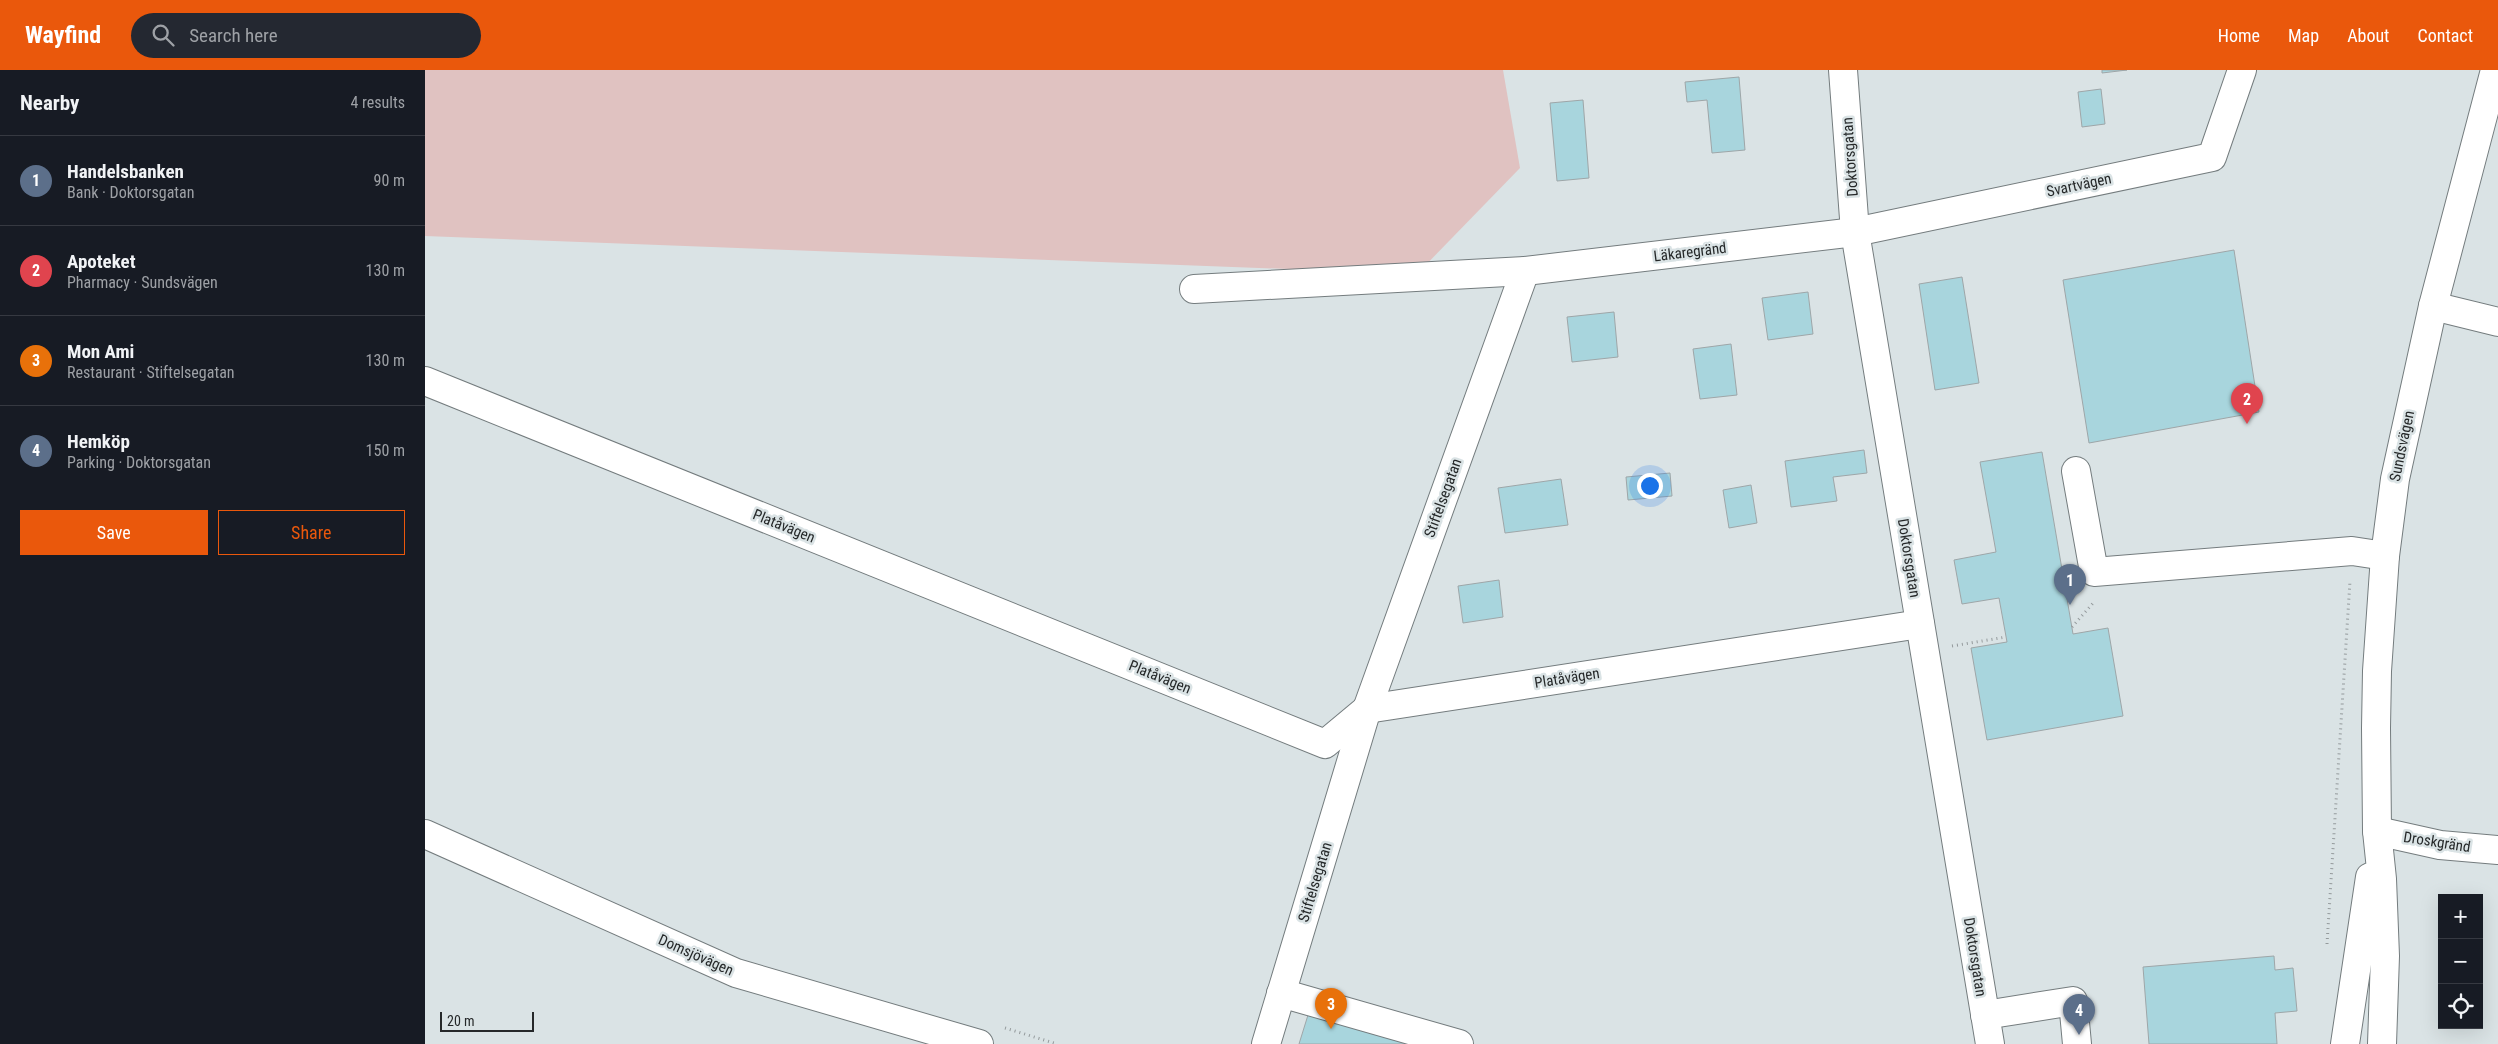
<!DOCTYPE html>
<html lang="en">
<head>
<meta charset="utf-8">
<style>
  body { margin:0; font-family:"Roboto Condensed",sans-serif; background:#242831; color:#f1f3f6 }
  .controls { position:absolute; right:15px; bottom:15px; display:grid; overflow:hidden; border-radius:0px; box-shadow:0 5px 20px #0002 }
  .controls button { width:45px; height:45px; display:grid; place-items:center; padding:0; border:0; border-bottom:1px solid #363941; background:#171b24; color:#f1f3f6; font:25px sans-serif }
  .scale { position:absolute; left:15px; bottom:12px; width:94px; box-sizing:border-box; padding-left:5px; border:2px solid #252829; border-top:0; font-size:14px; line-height:18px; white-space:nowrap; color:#252829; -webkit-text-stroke:4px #dae3e5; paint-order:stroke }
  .you { position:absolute; left:1224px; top:415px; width:18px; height:18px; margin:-12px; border:4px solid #fff; border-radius:50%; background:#1a73e8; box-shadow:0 0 0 8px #1a73e833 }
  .badge { display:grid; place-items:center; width:32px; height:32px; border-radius:50%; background:#ea580c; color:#fff; font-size:16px; font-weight:700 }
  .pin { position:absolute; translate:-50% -41px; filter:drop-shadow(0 1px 2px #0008) }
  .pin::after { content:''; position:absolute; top:26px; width:18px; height:15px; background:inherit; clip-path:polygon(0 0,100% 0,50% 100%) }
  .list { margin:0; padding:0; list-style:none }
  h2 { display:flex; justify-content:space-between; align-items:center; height:65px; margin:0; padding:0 20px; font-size:21px }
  h2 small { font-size:16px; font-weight:400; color:#9ea1a6 }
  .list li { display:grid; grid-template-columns:32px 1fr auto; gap:15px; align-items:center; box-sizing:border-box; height:90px; padding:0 20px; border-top:1px solid #363941 }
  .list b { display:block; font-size:19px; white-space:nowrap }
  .list p { margin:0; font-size:16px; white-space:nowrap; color:#9ea1a6 }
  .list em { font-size:16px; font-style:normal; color:#9ea1a6 }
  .actions { display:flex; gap:10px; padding:15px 20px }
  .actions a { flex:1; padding:11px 0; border:1px solid #ea580c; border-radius:0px; text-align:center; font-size:18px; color:#ea580c }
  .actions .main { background:#ea580c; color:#fff }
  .icon { flex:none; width:28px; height:28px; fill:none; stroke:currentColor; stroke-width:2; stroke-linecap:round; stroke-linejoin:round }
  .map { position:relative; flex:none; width:2073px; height:974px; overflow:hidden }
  header { display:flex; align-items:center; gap:30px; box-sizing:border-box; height:70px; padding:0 25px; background:#ea580c; color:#fff }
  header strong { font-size:24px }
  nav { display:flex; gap:28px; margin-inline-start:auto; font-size:18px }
  .search { width:350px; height:45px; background:#242831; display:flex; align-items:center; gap:12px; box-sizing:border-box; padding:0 18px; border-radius:28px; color:#9ea1a6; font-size:19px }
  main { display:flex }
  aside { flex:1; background:#171b24 }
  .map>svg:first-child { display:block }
  .green { fill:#e0c2c1 }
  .building { fill:#a8d5dd; stroke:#9ea6a8 }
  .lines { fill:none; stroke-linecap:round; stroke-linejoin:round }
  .minor-casing { stroke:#747c7e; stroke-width:30 }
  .path { stroke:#949a9c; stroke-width:3; stroke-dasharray:1 4; stroke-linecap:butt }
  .minor { stroke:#fff; stroke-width:28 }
  .labels { text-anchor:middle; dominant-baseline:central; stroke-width:5; stroke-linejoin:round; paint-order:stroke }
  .street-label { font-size:15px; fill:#252829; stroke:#dae3e5 }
</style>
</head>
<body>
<header>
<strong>Wayfind</strong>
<div class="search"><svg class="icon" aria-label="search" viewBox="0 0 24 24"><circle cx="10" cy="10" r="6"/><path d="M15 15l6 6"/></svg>Search here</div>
<nav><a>Home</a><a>Map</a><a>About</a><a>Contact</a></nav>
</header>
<main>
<aside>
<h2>Nearby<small>4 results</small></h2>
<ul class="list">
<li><span class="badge" style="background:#5c6f8a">1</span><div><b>Handelsbanken</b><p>Bank · Doktorsgatan</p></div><em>90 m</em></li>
<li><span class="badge" style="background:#e0444e">2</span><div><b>Apoteket</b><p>Pharmacy · Sundsvägen</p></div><em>130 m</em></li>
<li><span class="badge" style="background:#e8710a">3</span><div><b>Mon Ami</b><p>Restaurant · Stiftelsegatan</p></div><em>130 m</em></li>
<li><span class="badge" style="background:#5c6f8a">4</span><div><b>Hemköp</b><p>Parking · Doktorsgatan</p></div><em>150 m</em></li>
</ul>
<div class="actions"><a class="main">Save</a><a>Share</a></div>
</aside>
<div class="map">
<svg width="2073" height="974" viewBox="0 0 2073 974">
  <rect width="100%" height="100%" fill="#dae3e5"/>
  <polygon class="green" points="0,0 1078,0 1095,98 992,204 0,166"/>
  <g class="building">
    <polygon points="1677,0 1702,0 1677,3"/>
    <polygon points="1314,7 1320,80 1287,83 1282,30 1262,32 1260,12"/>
    <polygon points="1676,19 1680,54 1657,57 1653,22"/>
    <polygon points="1158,30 1164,108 1132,111 1125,33"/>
    <polygon points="1809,180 1834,342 1664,373 1638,210"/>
    <polygon points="1537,207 1554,313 1510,320 1494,214"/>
    <polygon points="1383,222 1388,264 1343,270 1337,228"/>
    <polygon points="1189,242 1193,287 1147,292 1142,247"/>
    <polygon points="1306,274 1312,325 1275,329 1268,279"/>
    <polygon points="1439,380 1442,403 1408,407 1412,431 1366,437 1360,391"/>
    <polygon points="1617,382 1648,564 1683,558 1698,646 1562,670 1546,578 1582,572 1574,528 1537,534 1529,490 1571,482 1555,392"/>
    <polygon points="1245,403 1247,426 1203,430 1201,407"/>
    <polygon points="1136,409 1143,455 1080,463 1073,418"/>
    <polygon points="1326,415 1332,453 1304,458 1298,420"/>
    <polygon points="1074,510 1078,547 1038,553 1033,516"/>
    <polygon points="1849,886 1850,900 1868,898 1872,941 1850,943 1852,974 1724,974 1718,897"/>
    <polygon points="883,945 985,974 874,974"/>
  </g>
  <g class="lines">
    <defs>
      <g id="minor">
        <polyline points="1418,0 1430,162 1565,974"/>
        <polyline points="769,219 1100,201 1430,162 1787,87 1817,0"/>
        <polyline points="2008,236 2073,252"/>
        <polyline points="0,311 900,674 942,639 1495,554"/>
        <polyline points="1651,401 1669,502 1927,481 1960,486"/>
        <polyline points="1952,761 2015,775 2073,780"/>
        <polyline points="0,764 311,903 554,974"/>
        <polyline points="856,923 1034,974"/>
        <polyline points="1560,945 1648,931 1652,974"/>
        <polyline points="841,974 942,639 1100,201"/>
        <polyline points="1920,974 1945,807"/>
        <polyline points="1957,974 1960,886 1957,809 1952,761 1951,658 1952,601 1960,486 1970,409 2008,236 2070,0"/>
      </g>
    </defs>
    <use href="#minor" class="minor-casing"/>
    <g class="path">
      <polyline points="1647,557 1670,531"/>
      <polyline points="1527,576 1581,567"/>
      <polyline points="1902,874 1925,511"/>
      <polyline points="580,958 632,974"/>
    </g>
    <use href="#minor" class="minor"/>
  </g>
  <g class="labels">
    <g class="street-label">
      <text transform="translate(1425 87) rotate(-94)">Doktorsgatan</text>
      <text transform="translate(1654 115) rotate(-12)">Svartvägen</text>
      <text transform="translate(1265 182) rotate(-7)">Läkaregränd</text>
      <text transform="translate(1977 376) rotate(-78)">Sundsvägen</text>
      <text transform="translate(1018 428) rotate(-70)">Stiftelsegatan</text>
      <text transform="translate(359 456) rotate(22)">Platåvägen</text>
      <text transform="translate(1484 488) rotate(81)">Doktorsgatan</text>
      <text transform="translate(735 607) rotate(22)">Platåvägen</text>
      <text transform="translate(1142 608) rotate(-9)">Platåvägen</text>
      <text transform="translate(2012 772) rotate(9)">Droskgränd</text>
      <text transform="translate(890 812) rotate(-73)">Stiftelsegatan</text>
      <text transform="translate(271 885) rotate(24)">Domsjövägen</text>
      <text transform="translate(1550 887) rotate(81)">Doktorsgatan</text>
    </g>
  </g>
</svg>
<div class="controls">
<button>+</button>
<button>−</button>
<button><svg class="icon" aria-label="locate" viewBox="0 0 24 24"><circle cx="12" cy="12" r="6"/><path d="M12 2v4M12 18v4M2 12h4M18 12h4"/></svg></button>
</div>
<div class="scale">20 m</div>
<div class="you"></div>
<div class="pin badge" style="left:1645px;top:535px;background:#5c6f8a">1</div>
<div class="pin badge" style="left:1822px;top:354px;background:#e0444e">2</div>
<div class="pin badge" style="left:906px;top:959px;background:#e8710a">3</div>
<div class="pin badge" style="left:1654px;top:965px;background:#5c6f8a">4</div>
</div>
</main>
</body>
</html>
